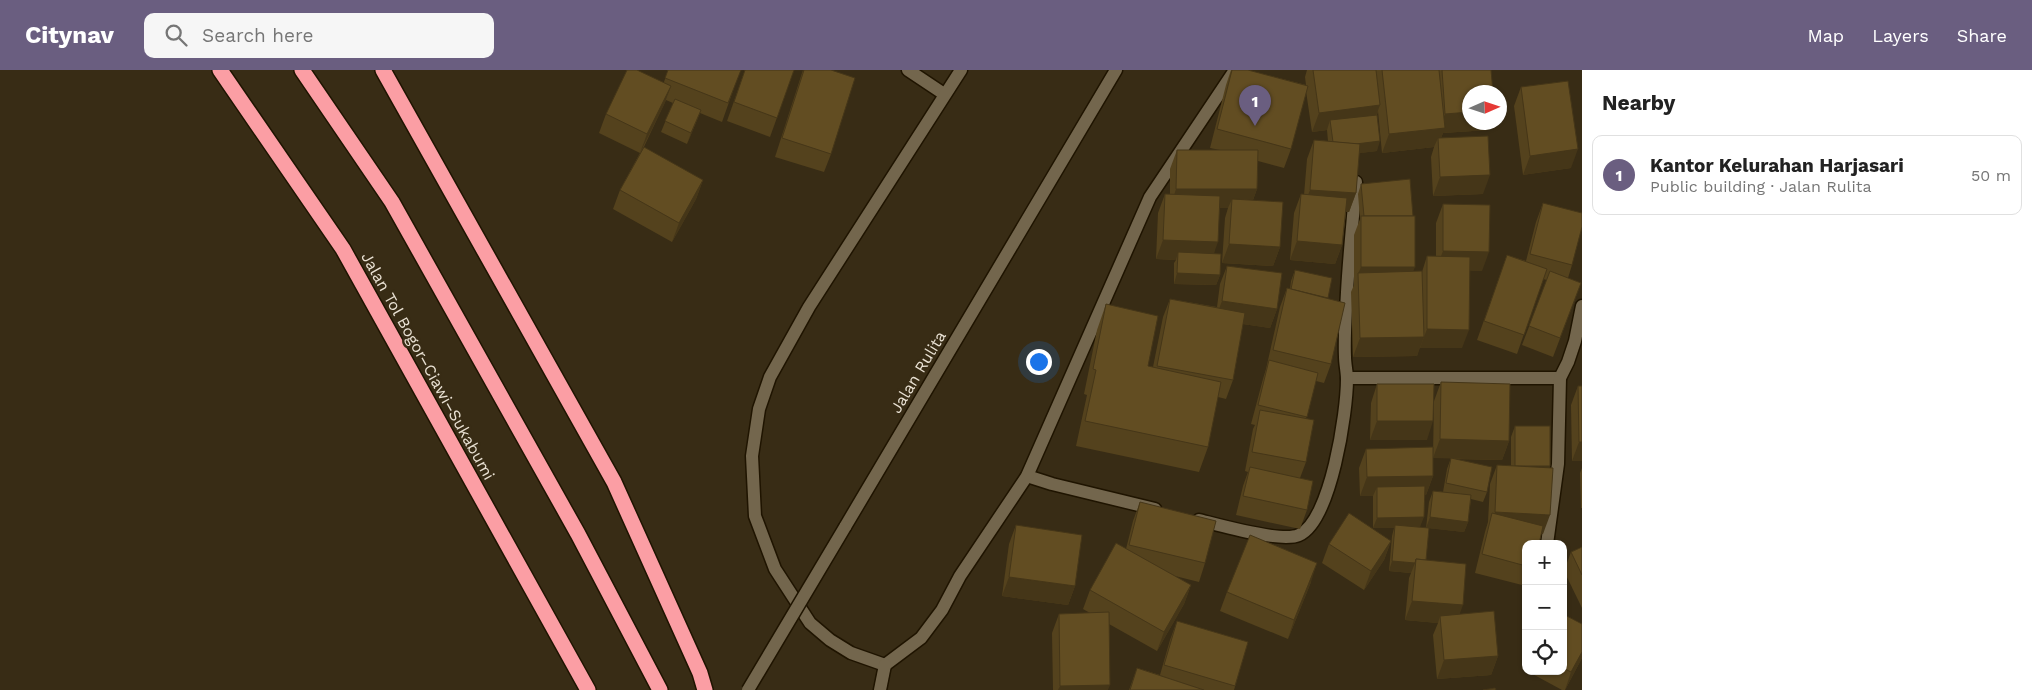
<!DOCTYPE html>
<html lang="en">
<head>
<meta charset="utf-8">
<style>
  body { margin:0; font-family:"Work Sans",sans-serif; background:#f6f6f6; color:#222 }
  .controls { position:absolute; right:15px; bottom:15px; display:grid; overflow:hidden; border-radius:10px; box-shadow:0 1px 4px #0004 }
  .controls button { width:45px; height:45px; display:grid; place-items:center; padding:0; border:0; border-bottom:1px solid #e0e0e0; background:#fff; color:#222; font:25px sans-serif }
  .compass { position:absolute; left:1462px; top:15px; width:45px; height:45px; border-radius:50%; background:#fff; box-shadow:0 1px 4px #0004; rotate:87deg }
  .you { position:absolute; left:1038px; top:291px; width:18px; height:18px; margin:-12px; border:4px solid #fff; border-radius:50%; background:#1a73e8; box-shadow:0 0 0 8px #1a73e833 }
  .badge { display:grid; place-items:center; width:32px; height:32px; border-radius:50%; background:#6a5e80; color:#fff; font-size:16px; font-weight:700 }
  .pin { position:absolute; translate:-50% -41px; filter:drop-shadow(0 1px 2px #0008) }
  .pin::after { content:''; position:absolute; top:26px; width:18px; height:15px; background:inherit; clip-path:polygon(0 0,100% 0,50% 100%) }
  .list { margin:0; padding:0; list-style:none }
  h2 { display:flex; justify-content:space-between; align-items:center; height:65px; margin:0; padding:0 20px; font-size:21px }
  h2 small { font-size:16px; font-weight:400; color:#767676 }
  .list li { display:grid; grid-template-columns:32px 1fr auto; gap:15px; align-items:center; box-sizing:border-box; height:80px; margin:0 10px 10px; padding:0 10px; border:1px solid #e0e0e0; border-radius:10px }
  .list b { display:block; font-size:19px; white-space:nowrap }
  .list p { margin:0; font-size:16px; white-space:nowrap; color:#767676 }
  .list em { font-size:16px; font-style:normal; color:#767676 }
  .icon { flex:none; width:28px; height:28px; fill:none; stroke:currentColor; stroke-width:2; stroke-linecap:round; stroke-linejoin:round }
  .map { position:relative; flex:none; width:1582px; height:620px; overflow:hidden }
  header { display:flex; align-items:center; gap:30px; box-sizing:border-box; height:70px; padding:0 25px; background:#6a5e80; color:#fff }
  header strong { font-size:24px }
  nav { display:flex; gap:28px; margin-inline-start:auto; font-size:18px }
  .search { width:350px; height:45px; background:#f6f6f6; display:flex; align-items:center; gap:12px; box-sizing:border-box; padding:0 18px; border-radius:10px; color:#767676; font-size:19px }
  main { display:flex }
  aside { flex:1; background:#fff }
  .map>svg:first-child { display:block }
  .lines { fill:none; stroke-linecap:round; stroke-linejoin:round }
  .minor-casing { stroke:#1f1400; stroke-width:15 }
  .motorway-casing { stroke:#1f1400; stroke-width:18 }
  .minor { stroke:#73664d; stroke-width:12 }
  .motorway { stroke:#fb9ea4; stroke-width:15 }
  .minor-bridge-casing { stroke:#1f1400; stroke-width:15; stroke-linecap:butt }
  .minor-bridge { stroke:#73664d; stroke-width:12 }
  .wall { fill:#54421d; fill-rule:evenodd }
  .shaded-wall { fill:#453618 }
  .building { fill:#624d22; stroke:#453618 }
  .labels { text-anchor:middle; dominant-baseline:central; stroke-width:5; stroke-linejoin:round; paint-order:stroke }
  .street-label { font-size:16px; fill:#eae2d4; stroke:#382c15 }
</style>
</head>
<body>
<header>
<strong>Citynav</strong>
<div class="search"><svg class="icon" aria-label="search" viewBox="0 0 24 24"><circle cx="10" cy="10" r="6"/><path d="M15 15l6 6"/></svg>Search here</div>
<nav><a>Map</a><a>Layers</a><a>Share</a></nav>
</header>
<main>
<div class="map">
<svg width="1582" height="620" viewBox="0 0 1582 620">
  <rect width="100%" height="100%" fill="#382c15"/>
  <g class="lines">
    <defs>
      <g id="minor">
        <polyline points="908,0 944,24"/>
        <polyline points="1347,308 1560,308"/>
        <polyline points="1027,406 1052,414 1155,439"/>
        <path d="M1199 450C1219 455 1282 473 1299 465 1331 451 1347 342 1347 309 1347 302 1345 294 1345 287 1344 265 1346 243 1347 222 1349 185 1353 149 1356 112"/>
        <polyline points="845,457 1116,0"/>
        <polyline points="1547,474 1558,394 1560,308 1568,292 1575,271 1582,236"/>
        <polyline points="885,595 851,583 830,570 810,553 775,499 755,446 752,386 759,339 770,307 809,237 961,0"/>
        <polyline points="885,595 921,568 942,540 960,506 1027,406 1150,127 1235,0"/>
        <polyline points="880,620 885,595"/>
      </g>
      <g id="motorway">
        <polyline points="220,0 343,179 588,620"/>
        <polyline points="302,0 392,132 578,464 660,620"/>
        <polyline points="383,0 614,412 700,603 705,620"/>
      </g>
    </defs>
    <use href="#minor" class="minor-casing"/>
    <use href="#motorway" class="motorway-casing"/>
    <use href="#minor" class="minor"/>
    <use href="#motorway" class="motorway"/>
    <defs>
      <polyline id="minor-bridge" points="748,620 845,457"/>
    </defs>
    <use href="#minor-bridge" class="minor-bridge-casing"/>
    <use href="#minor-bridge" class="minor-bridge"/>
  </g>
  <g class="wall">
    <polygon points="668,0 734,18 722,52 700,43 687,74 661,62 673,33 666,30 642,81 703,110 696,129 672,172 613,139 620,120 640,83 599,63 606,44 664,12"/>
    <polygon points="745,0 794,0 770,67 727,51"/>
    <polygon points="803,0 831,84 824,102 775,87"/>
    <polygon points="1231,0 1248,0 1306,15 1305,7 1307,0 1491,0 1470,52 1490,52 1488,60 1443,63 1441,68 1483,124 1433,126 1431,87 1434,77 1382,83 1378,41 1377,45 1377,81 1359,83 1356,123 1349,142 1346,142 1342,175 1335,194 1290,190 1294,143 1301,124 1304,125 1307,89 1314,70 1328,71 1327,60 1312,62 1306,21 1291,79 1284,98 1258,91 1257,119 1253,130 1280,177 1273,196 1222,193 1225,148 1228,138 1220,138 1214,184 1220,205 1216,215 1174,214 1174,193 1176,190 1156,189 1158,143 1165,124 1170,124 1170,99 1177,80 1220,80 1210,78 1226,15"/>
    <polygon points="1521,17 1571,98 1523,105 1514,36"/>
    <polygon points="1361,114 1413,146 1413,201 1422,202 1427,186 1436,186 1436,153 1443,134 1482,201 1469,200 1462,278 1420,278 1420,276 1417,286 1353,287 1351,222 1354,215 1354,165 1360,149 1358,124"/>
    <polygon points="1543,133 1572,195 1568,208 1581,213 1553,287 1522,275 1547,210 1543,209 1517,284 1477,270 1507,185 1526,191 1536,152"/>
    <polygon points="1227,196 1277,239 1270,258 1243,254 1233,310 1226,329 1218,327 1208,377 1199,402 1076,376 1087,325 1084,324 1097,260 1106,234 1148,296 1153,297 1163,247 1170,229 1217,237 1220,214"/>
    <polygon points="1295,200 1328,228 1331,294 1324,313 1316,311 1306,348 1306,392 1300,408 1307,440 1300,459 1236,445 1243,416 1248,402 1245,401 1253,359 1255,355 1251,354 1263,309 1266,299 1280,237 1287,218 1290,219 1291,211"/>
    <path d="M1441 312 1509 371 1502 390 1452 389 1487 422 1483 432 1471 429 1468 452 1464 462 1429 458 1426 490 1460 544 1498 586 1491 605 1437 609 1433 565 1438 553 1405 550 1409 508 1411 503 1389 501 1392 466 1394 458H1373V426H1360L1359 398 1366 379 1433 385 1434 331ZM1433 388H1451L1447 399 1443 422 1433 421 1429 432 1426 458 1420 457 1424 425H1426L1433 406Z"/>
    <polygon points="1377,314 1427,370 1370,370 1371,333"/>
    <polygon points="1578,316 1582,391 1572,391 1571,335"/>
    <polygon points="1515,356 1549,398 1543,464 1541,463 1526,474 1526,516 1475,503 1485,462 1488,452 1490,414 1497,395 1511,396 1511,367"/>
    <polygon points="1582,398 1582,438 1581,438 1580,403"/>
    <polygon points="1140,432 1205,493 1199,512 1175,506 1191,515 1184,534 1157,581 1109,554 1108,620 1053,620 1052,563 1059,544 1090,543 1083,539 1090,520 1126,479 1133,451"/>
    <polygon points="1016,455 1075,516 1068,535 1002,526 1009,474"/>
    <polygon points="1391,471 1384,490 1364,520 1322,493 1329,474"/>
    <polygon points="1582,477 1582,538 1564,501 1571,482"/>
    <polygon points="1311,512 1288,569 1220,541 1227,522"/>
    <polygon points="1563,544 1582,554 1582,588 1565,620 1562,620 1527,601 1563,601"/>
    <polygon points="1177,551 1248,572 1234,620 1129,620 1137,598 1160,605 1170,570"/>
    <polygon points="1526,592 1526,601 1523,599"/>
  </g>
  <g class="shaded-wall">
    <polygon points="671,16 664,35 640,83 647,64"/>
    <polygon points="1380,35 1373,54 1330,50 1327,60 1312,62 1319,43"/>
    <polygon points="701,40 697,50 687,74 691,63"/>
    <polygon points="1470,42 1470,52 1490,52 1488,60 1443,63 1438,76 1438,68 1434,77 1382,83 1389,64 1439,59 1445,44"/>
    <polygon points="1380,71 1377,81 1330,87 1333,76"/>
    <polygon points="1578,79 1571,98 1523,105 1530,86"/>
    <polygon points="1490,105 1483,124 1433,126 1440,107"/>
    <polygon points="703,110 696,129 672,172 679,153"/>
    <polygon points="1176,119 1257,119 1250,138 1232,129 1228,138 1170,138"/>
    <polygon points="1310,120 1356,123 1349,142 1303,139"/>
    <polygon points="1163,170 1218,172 1211,191 1178,182 1176,190 1156,189"/>
    <polygon points="1297,171 1342,175 1335,194 1290,190"/>
    <polygon points="1229,174 1280,177 1273,196 1222,193"/>
    <polygon points="1443,181 1489,182 1482,201 1436,200"/>
    <polygon points="1361,197 1415,197 1408,216 1358,204"/>
    <polygon points="1177,203 1220,205 1216,215 1174,214"/>
    <polygon points="1222,231 1277,239 1270,258 1215,250"/>
    <polygon points="1427,259 1469,260 1462,278 1420,278"/>
    <polygon points="1424,267 1417,286 1353,287 1360,268"/>
    <polygon points="1377,351 1433,351 1427,370 1370,370"/>
    <polygon points="1440,369 1509,371 1502,390 1433,388"/>
    <polygon points="1579,372 1582,372 1582,391 1572,391"/>
    <polygon points="1515,396 1550,396 1546,406 1511,406"/>
    <polygon points="1433,406 1426,425 1377,426 1377,417 1373,426 1360,426 1367,407"/>
    <polygon points="1495,442 1550,445 1543,464 1488,460"/>
    <polygon points="1424,447 1420,457 1395,455 1394,458 1373,458 1377,448"/>
    <polygon points="1430,447 1468,452 1464,462 1426,458"/>
    <polygon points="1391,471 1384,490 1364,520 1371,501"/>
    <polygon points="1392,491 1415,493 1411,503 1389,501"/>
    <polygon points="1317,493 1311,512 1288,569 1294,550"/>
    <polygon points="1009,507 1075,516 1068,535 1002,526"/>
    <polygon points="1191,515 1184,534 1157,581 1164,562"/>
    <polygon points="1412,531 1463,535 1456,554 1440,546 1438,553 1405,550"/>
    <polygon points="1582,582 1582,588 1565,620 1571,602"/>
    <polygon points="1498,586 1491,605 1437,609 1444,590"/>
    <polygon points="1110,615 1108,620 1058,620 1060,616"/>
  </g>
  <g class="building">
    <polygon points="627,0 637,0 671,16 647,64 606,44"/>
    <polygon points="668,0 741,0 728,33 665,8"/>
    <polygon points="745,0 794,0 777,48 734,32"/>
    <polygon points="804,0 831,0 855,8 831,84 782,68"/>
    <polygon points="1232,0 1248,0 1308,16 1291,79 1217,59"/>
    <polygon points="1313,0 1376,0 1380,35 1319,43"/>
    <polygon points="1382,0 1439,0 1445,58 1389,64"/>
    <polygon points="1442,0 1491,0 1493,22 1470,22 1470,42 1445,44"/>
    <polygon points="1568,11 1578,79 1530,86 1521,17"/>
    <polygon points="675,29 701,40 691,63 665,51"/>
    <polygon points="1377,45 1380,71 1356,74 1333,72 1330,50"/>
    <polygon points="1488,66 1490,105 1440,107 1438,68"/>
    <polygon points="1314,70 1360,74 1356,123 1310,120"/>
    <polygon points="644,77 703,110 679,153 620,120"/>
    <polygon points="1177,80 1258,80 1257,119 1176,119"/>
    <polygon points="1410,109 1413,146 1364,146 1361,114"/>
    <polygon points="1165,124 1220,126 1218,172 1163,170"/>
    <polygon points="1301,124 1347,128 1342,175 1297,171"/>
    <polygon points="1232,129 1283,132 1280,177 1229,174"/>
    <polygon points="1543,133 1582,143 1582,157 1572,195 1530,184"/>
    <polygon points="1443,134 1490,135 1489,182 1443,181"/>
    <rect x="1361" y="146" width="54" height="51"/>
    <polygon points="1178,182 1221,184 1220,205 1177,203"/>
    <polygon points="1507,185 1547,199 1524,265 1484,251"/>
    <polygon points="1427,186 1470,187 1469,260 1427,259"/>
    <polygon points="1227,196 1282,203 1277,239 1222,231"/>
    <polygon points="1295,200 1332,208 1328,228 1291,219"/>
    <polygon points="1422,201 1424,267 1360,268 1358,203"/>
    <polygon points="1550,201 1581,213 1560,268 1529,256"/>
    <polygon points="1287,218 1345,233 1331,294 1273,280"/>
    <polygon points="1170,229 1245,243 1233,310 1157,296"/>
    <polygon points="1106,234 1158,246 1148,296 1221,312 1208,377 1085,351 1096,300 1093,299"/>
    <polygon points="1269,290 1318,303 1307,347 1258,335"/>
    <polygon points="1441,312 1510,314 1509,371 1440,369"/>
    <polygon points="1377,314 1434,314 1433,351 1377,351"/>
    <polygon points="1578,316 1582,316 1582,372 1579,372"/>
    <polygon points="1260,340 1314,350 1306,392 1252,382"/>
    <rect x="1515" y="356" width="35" height="40"/>
    <polygon points="1433,377 1433,406 1367,407 1366,379"/>
    <polygon points="1451,388 1492,397 1487,422 1446,413"/>
    <polygon points="1497,395 1553,398 1550,445 1495,442"/>
    <polygon points="1250,397 1313,411 1307,440 1243,426"/>
    <polygon points="1425,416 1424,447 1377,448 1377,417"/>
    <polygon points="1433,421 1471,425 1468,452 1430,447"/>
    <polygon points="1140,432 1216,451 1205,493 1129,475"/>
    <polygon points="1349,443 1391,471 1371,501 1329,474"/>
    <polygon points="1492,443 1543,456 1539,474 1526,474 1526,496 1482,484"/>
    <polygon points="1016,455 1082,465 1075,516 1009,507"/>
    <polygon points="1395,455 1429,458 1426,490 1416,489 1415,493 1392,491"/>
    <polygon points="1250,465 1317,493 1294,550 1227,522"/>
    <polygon points="1116,473 1191,515 1164,562 1090,520"/>
    <polygon points="1582,477 1582,505 1571,482"/>
    <polygon points="1416,489 1466,494 1463,535 1412,531"/>
    <polygon points="1494,541 1498,586 1444,590 1440,546"/>
    <polygon points="1109,542 1110,615 1060,616 1059,544"/>
    <polygon points="1563,544 1582,554 1582,582 1571,602 1563,598"/>
    <polygon points="1177,551 1248,572 1235,616 1164,595"/>
    <polygon points="1137,598 1204,620 1130,620"/>
    <polygon points="1495,618 1496,620 1483,620"/>
  </g>
  <g class="labels">
    <g class="street-label">
      <text transform="translate(428 296) rotate(61)">Jalan Tol Bogor–Ciawi–Sukabumi</text>
      <text transform="translate(918 302) rotate(-59)">Jalan Rulita</text>
    </g>
  </g>
</svg>
<div class="controls">
<button>+</button>
<button>−</button>
<button><svg class="icon" aria-label="locate" viewBox="0 0 24 24"><circle cx="12" cy="12" r="6"/><path d="M12 2v4M12 18v4M2 12h4M18 12h4"/></svg></button>
</div>
<svg class="compass" viewBox="-18 -18 36 36"><path d="M0-13l5 13h-10z" fill="#e53935"/><path d="M0 13l5-13h-10z" fill="#767676"/></svg>
<div class="you"></div>
<div class="pin badge" style="left:1255px;top:56px">1</div>
</div>
<aside>
<h2>Nearby<small></small></h2>
<ul class="list">
<li><span class="badge">1</span><div><b>Kantor Kelurahan Harjasari</b><p>Public building · Jalan Rulita</p></div><em>50 m</em></li>
</ul>
</aside>
</main>
</body>
</html>
